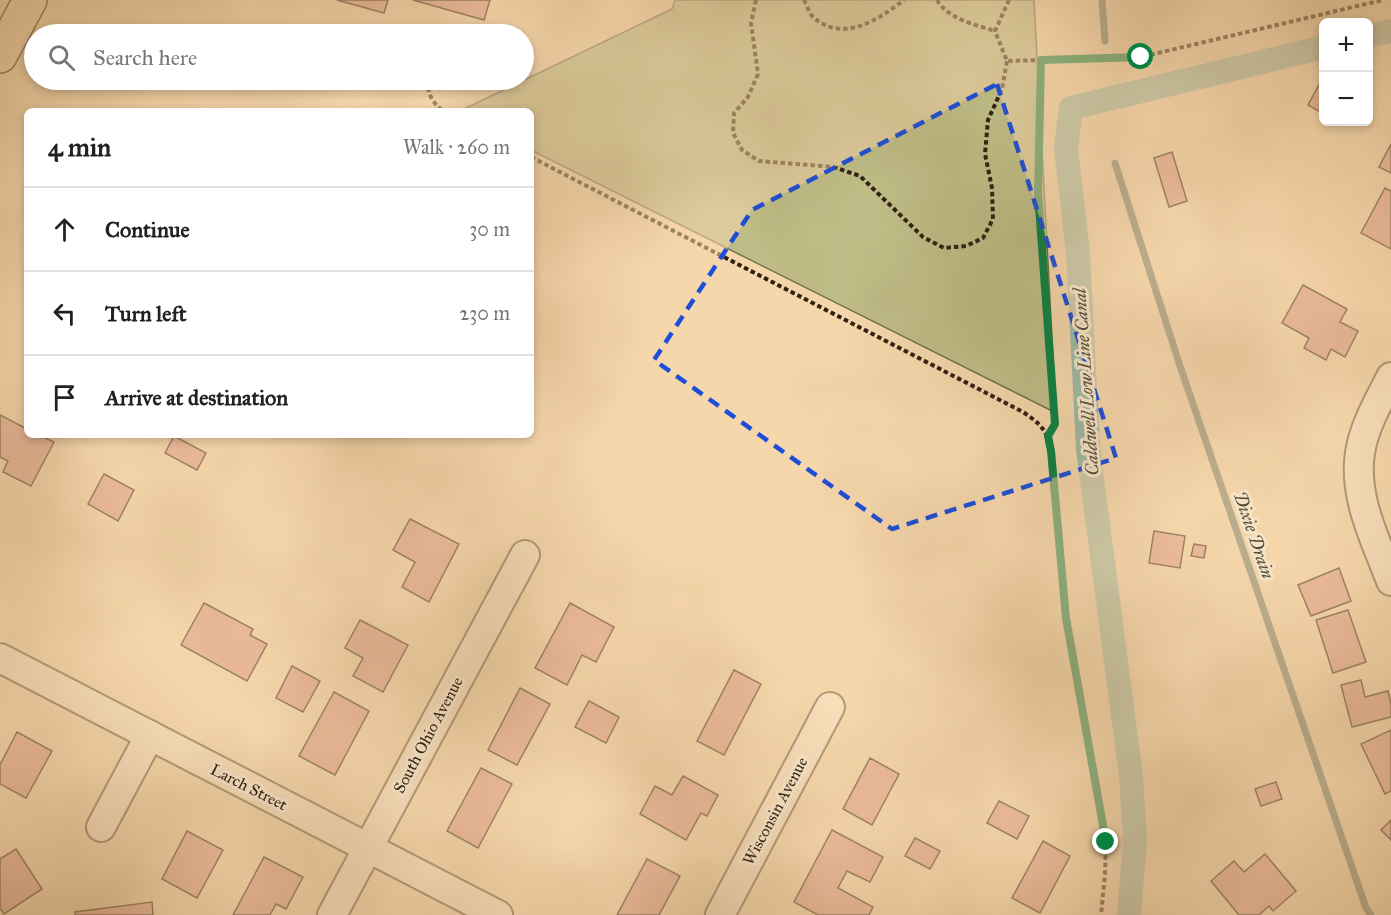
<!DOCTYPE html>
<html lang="en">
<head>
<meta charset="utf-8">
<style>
  body { margin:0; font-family:"IM FELL Great Primer",serif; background:#f2f2f2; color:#222 }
  .controls { position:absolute; right:18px; top:18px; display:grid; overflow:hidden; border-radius:9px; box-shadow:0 3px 9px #0003 }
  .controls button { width:54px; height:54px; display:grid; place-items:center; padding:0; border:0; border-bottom:2px solid #e0e0e0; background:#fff; color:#222; font:30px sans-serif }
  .stop { position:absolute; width:18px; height:18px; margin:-14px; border:4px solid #0b8043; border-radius:50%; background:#fff }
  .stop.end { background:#0b8043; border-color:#fff; box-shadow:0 2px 6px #0008 }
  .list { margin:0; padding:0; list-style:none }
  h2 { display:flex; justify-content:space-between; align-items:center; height:78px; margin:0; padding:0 24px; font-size:26px }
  h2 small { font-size:20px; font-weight:400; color:#767676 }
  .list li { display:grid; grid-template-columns:39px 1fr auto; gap:18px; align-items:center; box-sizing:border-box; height:84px; padding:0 24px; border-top:2px solid #e0e0e0 }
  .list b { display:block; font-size:22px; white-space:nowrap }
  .list em { font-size:20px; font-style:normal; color:#767676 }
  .icon { flex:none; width:33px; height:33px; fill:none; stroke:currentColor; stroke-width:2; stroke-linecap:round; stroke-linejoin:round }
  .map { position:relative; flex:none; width:1391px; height:915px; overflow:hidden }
  .search { position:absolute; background:#fff; box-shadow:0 3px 9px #0003; left:24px; top:24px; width:510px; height:66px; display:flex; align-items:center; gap:15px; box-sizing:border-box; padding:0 21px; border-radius:33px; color:#767676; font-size:22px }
  .panel { position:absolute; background:#fff; box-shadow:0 3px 9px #0003; left:24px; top:108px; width:510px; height:330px; border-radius:9px }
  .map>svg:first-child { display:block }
  .green { fill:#bfbd87; stroke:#786e4c; stroke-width:1.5 }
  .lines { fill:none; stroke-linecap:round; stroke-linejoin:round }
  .stream { stroke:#727c6a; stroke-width:7 }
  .canal { stroke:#9dbaa5; stroke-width:24 }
  .building { fill:#e09989; stroke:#312011; stroke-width:1.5 }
  .minor-casing { stroke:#624e38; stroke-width:32 }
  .major-casing { stroke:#312011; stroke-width:36 }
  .path { stroke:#312011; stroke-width:4; stroke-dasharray:4.5 3; stroke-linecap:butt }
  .minor { stroke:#f8e5c9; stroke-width:28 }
  .major { stroke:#f5d7ac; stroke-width:33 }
  .route { stroke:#0b8043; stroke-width:8 }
  .marked { fill:none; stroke:#1d4ed8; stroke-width:4.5; stroke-dasharray:12 8; stroke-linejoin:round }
  .labels { text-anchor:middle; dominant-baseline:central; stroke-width:6; stroke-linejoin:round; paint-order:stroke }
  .street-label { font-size:16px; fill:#312011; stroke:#f8e5c9 }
  .water-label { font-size:18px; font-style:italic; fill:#514e3d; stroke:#f8e5c9 }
</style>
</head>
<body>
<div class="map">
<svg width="1391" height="915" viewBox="0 0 1391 915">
  <rect width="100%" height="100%" fill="#f5d7ac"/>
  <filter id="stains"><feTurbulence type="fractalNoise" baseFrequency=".00333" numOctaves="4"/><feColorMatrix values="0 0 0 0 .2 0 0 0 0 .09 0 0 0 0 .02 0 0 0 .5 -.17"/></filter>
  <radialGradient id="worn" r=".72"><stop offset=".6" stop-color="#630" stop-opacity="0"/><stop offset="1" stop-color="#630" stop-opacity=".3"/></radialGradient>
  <polygon class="green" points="675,0 1034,0 1056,413 531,150 531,111 460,111 672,9"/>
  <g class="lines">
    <g class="stream">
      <polyline points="1102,0 1105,41"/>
      <polyline points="1115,163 1180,366 1366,908 1371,915"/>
    </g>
    <g class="canal">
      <polyline points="1368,36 1391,31"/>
      <polyline points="1129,915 1135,841 1131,776 1088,449 1078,253 1066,148 1071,108 1324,47"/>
    </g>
  </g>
  <g class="building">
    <polygon points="337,0 388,0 384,13"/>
    <polygon points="413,0 490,0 484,20"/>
    <polygon points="1320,83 1324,85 1324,114 1308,105"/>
    <polygon points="1391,144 1391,173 1379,167"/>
    <polygon points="1172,152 1187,201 1169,207 1154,158"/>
    <polygon points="1385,188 1391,191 1391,249 1361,233"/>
    <polygon points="1303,285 1347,309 1340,322 1358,331 1345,357 1331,349 1326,360 1304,348 1309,338 1282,323"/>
    <polygon points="0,415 27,429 27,435 39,435 54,442 31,486 3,472 8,461 0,457"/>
    <polygon points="174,436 206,453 197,470 165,453"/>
    <polygon points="104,474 134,490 118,521 88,504"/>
    <polygon points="410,519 459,544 429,602 402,587 415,562 393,550"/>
    <polygon points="1154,531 1185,536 1180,568 1149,563"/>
    <polygon points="1194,544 1206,546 1204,558 1191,556"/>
    <polygon points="1339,568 1351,601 1311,616 1298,585"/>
    <polygon points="204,603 253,629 250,635 267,644 247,681 181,645"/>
    <polygon points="570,603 614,627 596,662 582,655 567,685 535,668"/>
    <polygon points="1348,610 1366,662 1333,673 1316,620"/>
    <polygon points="360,620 408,645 383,692 353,676 363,658 345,648"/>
    <polygon points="292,666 320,681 303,712 276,698"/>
    <polygon points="734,670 761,684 724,755 697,741"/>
    <polygon points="1361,680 1365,697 1388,691 1391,704 1391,717 1352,727 1341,685"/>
    <polygon points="520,688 550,704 517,765 488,750"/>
    <polygon points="334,692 369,711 335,775 299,756"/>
    <polygon points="589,701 619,717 606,743 575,727"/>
    <polygon points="1391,730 1391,791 1385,794 1361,744"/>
    <polygon points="17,732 52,751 26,798 0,784 0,765"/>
    <polygon points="870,758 899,774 872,825 843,809"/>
    <polygon points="481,768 512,784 478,848 447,831"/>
    <polygon points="683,776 718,795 707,816 701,813 686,840 640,814 655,786 672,795"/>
    <polygon points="1276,782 1282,799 1261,806 1255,789"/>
    <polygon points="999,801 1029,816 1017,839 987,823"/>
    <polygon points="1391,820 1391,840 1381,830"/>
    <polygon points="832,830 883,857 870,882 847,871 838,888 873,907 869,915 818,915 794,902"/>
    <polygon points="187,831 223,850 197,898 162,879"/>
    <polygon points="915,838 940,851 930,869 905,856"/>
    <polygon points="1043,841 1070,856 1040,913 1012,898"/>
    <polygon points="16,849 42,889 4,914 0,908 0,859"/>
    <polygon points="1265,854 1296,891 1273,911 1269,906 1259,915 1239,915 1211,881 1234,861 1244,872"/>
    <polygon points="264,857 303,877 286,909 276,904 270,915 233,915"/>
    <polygon points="647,859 680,876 659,915 617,915"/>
    <polygon points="152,902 153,915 75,915 75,912"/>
  </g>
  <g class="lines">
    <defs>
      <g id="minor">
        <path d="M1391 377C1379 401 1364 426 1360 453 1353 497 1376 541 1391 581"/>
        <polyline points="0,658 498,915"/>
        <polyline points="101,827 150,735"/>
        <polyline points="332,915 525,555"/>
        <polyline points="720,915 830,707"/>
      </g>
      <polyline id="major" points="0,56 30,0"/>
    </defs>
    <use href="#minor" class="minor-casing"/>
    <use href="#major" class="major-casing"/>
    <g class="path">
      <polyline points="756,0 751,23 758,74 748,97 734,113 733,133 742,150 759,161 834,167 860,176 923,237 944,248 966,246 983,238 993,219 992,188 985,154 988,120 1002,89 1007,61"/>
      <path d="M804 0C807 5 809 13 813 17 843 44 879 19 904 0"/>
      <path d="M937 0C948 19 976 25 995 31"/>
      <polyline points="1009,0 995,31 1007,61 1141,57 1383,0"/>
      <polyline points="1041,60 1038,107 1038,193 1055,424 1048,436"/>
      <path d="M429 80C426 93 433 103 443 111"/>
      <path d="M531 157 1023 412C1041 424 1047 430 1051 451L1066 618 1106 842 1105 874 1101 915"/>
    </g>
    <use href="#minor" class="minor"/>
    <use href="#major" class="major"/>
  </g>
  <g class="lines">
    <polyline class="route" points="1106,842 1066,618 1051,451 1048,436 1055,424 1038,193 1041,60 1141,57"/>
  </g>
  <path d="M0 0H1391V915H0ZM997 84 1116 458 892 529 654 360 752 210Z" fill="#f5d7ac" fill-opacity=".55" fill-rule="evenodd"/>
  <path class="marked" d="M997 84 1116 458 892 529 654 360 752 210Z"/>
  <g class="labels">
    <g class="street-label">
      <text transform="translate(428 735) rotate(-62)">South Ohio Avenue</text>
      <text transform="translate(249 787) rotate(27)">Larch Street</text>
      <text transform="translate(775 811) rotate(-62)">Wisconsin Avenue</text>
    </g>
    <g class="water-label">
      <text transform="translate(1086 382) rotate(-94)">Caldwell Low Line Canal</text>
      <text transform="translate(1254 535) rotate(71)">Dixie Drain</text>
    </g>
  </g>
  <rect width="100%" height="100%" filter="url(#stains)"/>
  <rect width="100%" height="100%" fill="url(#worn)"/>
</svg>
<div class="controls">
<button>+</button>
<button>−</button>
</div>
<div class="stop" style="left:1141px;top:57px"></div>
<div class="stop end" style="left:1106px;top:842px"></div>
<div class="search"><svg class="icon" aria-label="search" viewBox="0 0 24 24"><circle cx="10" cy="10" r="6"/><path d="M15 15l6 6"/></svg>Search here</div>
<section class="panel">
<h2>4 min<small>Walk · 260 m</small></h2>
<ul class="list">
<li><svg class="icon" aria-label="ahead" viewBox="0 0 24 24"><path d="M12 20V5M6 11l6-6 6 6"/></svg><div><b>Continue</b></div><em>30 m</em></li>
<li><svg class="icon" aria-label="left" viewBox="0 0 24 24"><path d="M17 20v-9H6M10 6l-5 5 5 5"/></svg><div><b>Turn left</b></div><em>230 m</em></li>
<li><svg class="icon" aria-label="arrive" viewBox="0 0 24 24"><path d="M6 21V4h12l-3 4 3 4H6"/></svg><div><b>Arrive at destination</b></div></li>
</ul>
</section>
</div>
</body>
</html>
